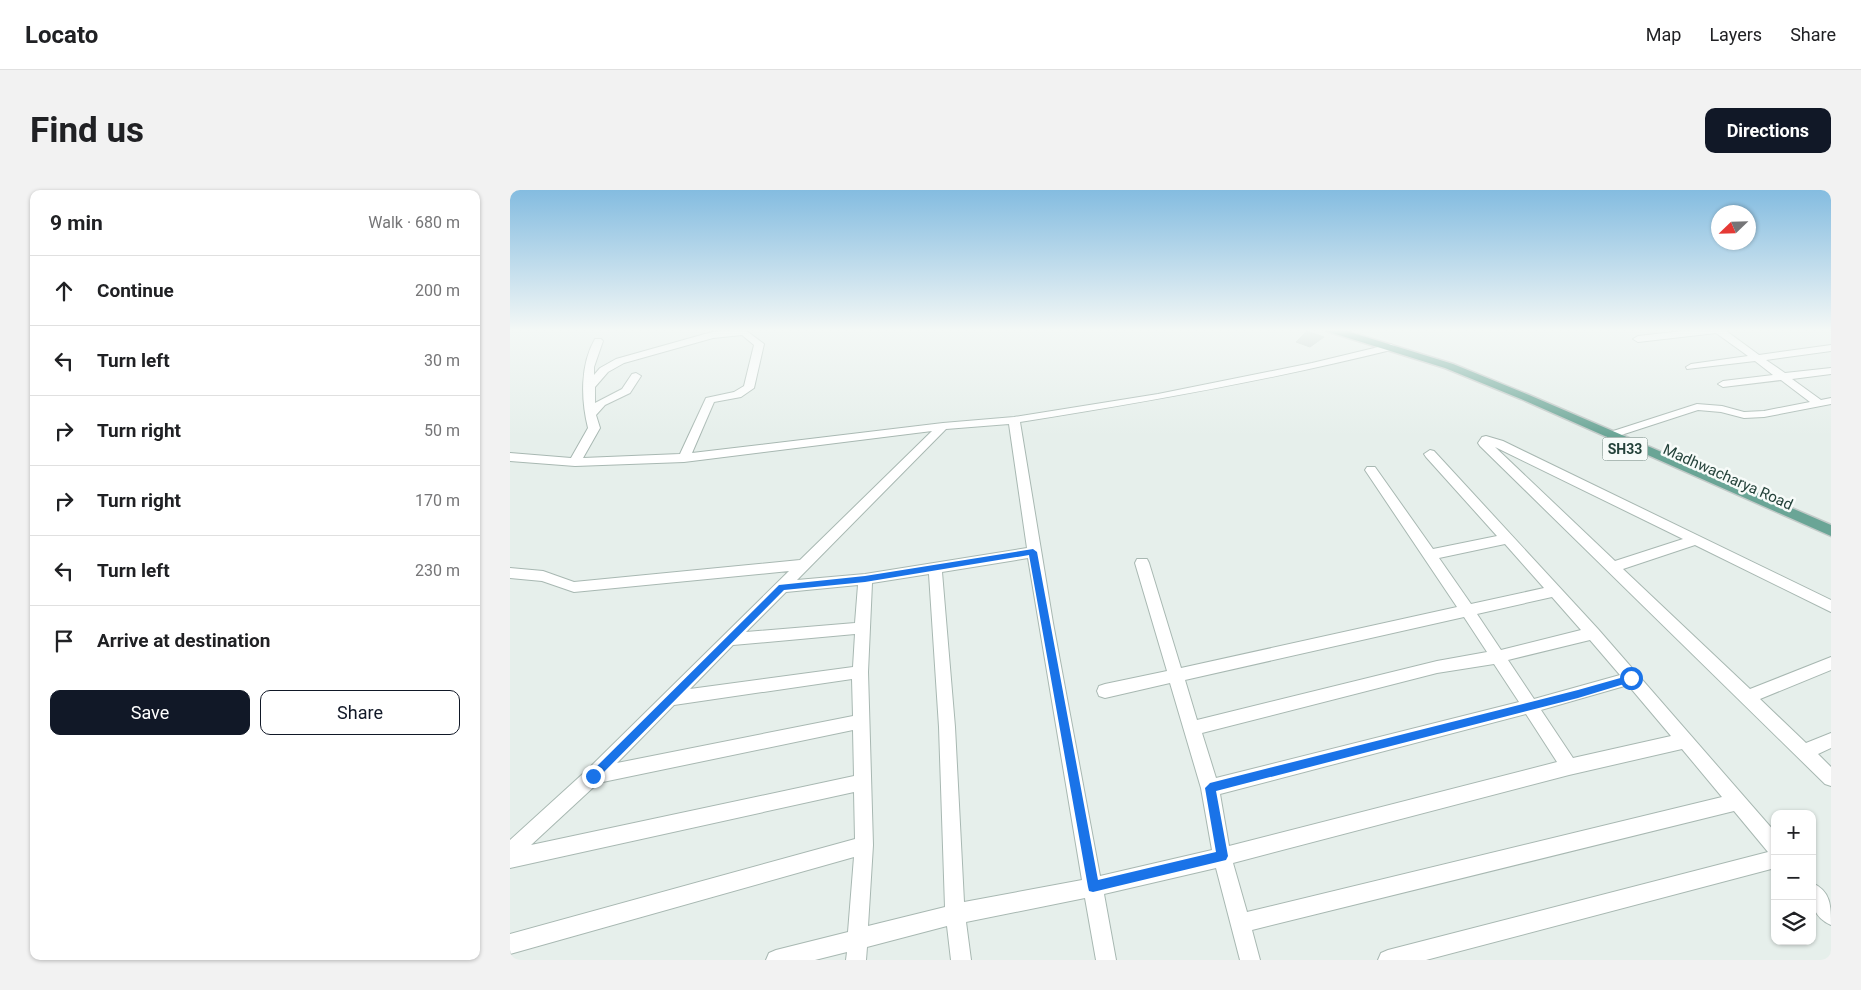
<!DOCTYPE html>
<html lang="en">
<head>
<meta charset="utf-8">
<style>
  body { margin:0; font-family:Roboto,sans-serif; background:#f2f2f2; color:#202124 }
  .controls { position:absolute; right:15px; bottom:15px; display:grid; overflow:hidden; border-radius:10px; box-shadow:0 1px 4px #0004 }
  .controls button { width:45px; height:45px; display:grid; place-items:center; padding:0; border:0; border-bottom:1px solid #e0e0e0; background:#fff; color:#202124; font:25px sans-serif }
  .compass { position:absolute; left:1201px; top:15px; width:45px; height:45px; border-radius:50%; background:#fff; box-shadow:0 1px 4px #0004; rotate:247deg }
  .stop { position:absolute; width:15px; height:15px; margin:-11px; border:4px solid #1a73e8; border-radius:50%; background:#fff }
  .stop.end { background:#1a73e8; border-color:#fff; box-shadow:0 1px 5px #0008 }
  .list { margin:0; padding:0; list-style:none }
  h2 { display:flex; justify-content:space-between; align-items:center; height:65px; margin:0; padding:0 20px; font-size:21px }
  h2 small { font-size:16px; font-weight:400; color:#757577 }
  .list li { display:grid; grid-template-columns:32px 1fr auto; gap:15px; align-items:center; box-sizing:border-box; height:70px; padding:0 20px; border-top:1px solid #e0e0e0 }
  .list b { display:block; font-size:19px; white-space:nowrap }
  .list em { font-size:16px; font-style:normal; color:#757577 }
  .actions { display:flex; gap:10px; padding:15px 20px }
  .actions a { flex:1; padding:11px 0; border:1px solid #111827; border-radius:10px; text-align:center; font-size:18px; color:#111827 }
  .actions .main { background:#111827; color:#fff }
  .icon { flex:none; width:28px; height:28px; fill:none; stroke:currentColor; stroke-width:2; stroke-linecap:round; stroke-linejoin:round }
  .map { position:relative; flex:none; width:1321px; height:770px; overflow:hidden; border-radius:10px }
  header { display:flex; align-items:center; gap:30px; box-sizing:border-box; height:70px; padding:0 25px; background:#fff; border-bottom:1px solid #e0e0e0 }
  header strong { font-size:24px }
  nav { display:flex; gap:28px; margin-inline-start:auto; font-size:18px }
  .intro { display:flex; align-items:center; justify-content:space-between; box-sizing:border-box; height:120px; padding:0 30px }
  h1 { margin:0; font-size:35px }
  .button { padding:12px 22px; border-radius:10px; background:#111827; color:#fff; font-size:18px; font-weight:700 }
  main { display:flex; gap:30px; padding:0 30px }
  aside { flex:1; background:#fff; border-radius:10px; box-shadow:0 1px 4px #0004 }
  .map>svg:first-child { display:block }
  .building { fill:#bbcac4; stroke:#b8c9c2 }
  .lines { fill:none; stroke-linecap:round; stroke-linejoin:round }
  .minor-casing { stroke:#a8b8b2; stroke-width:2 }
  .major-casing { stroke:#c2cac8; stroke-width:3 }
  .minor { fill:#fff; fill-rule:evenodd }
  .major { fill:#6aa596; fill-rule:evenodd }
  .route { fill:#1a73e8 }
  .labels { text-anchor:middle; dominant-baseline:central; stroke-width:5; stroke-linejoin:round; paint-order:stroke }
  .shield { fill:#f7fbf9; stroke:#637a73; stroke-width:1 }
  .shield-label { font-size:14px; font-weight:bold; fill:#24423a }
  .street-label { font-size:15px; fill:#24423a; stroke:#f7fbf9 }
</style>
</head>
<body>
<header>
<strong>Locato</strong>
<nav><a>Map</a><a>Layers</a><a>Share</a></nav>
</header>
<div class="intro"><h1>Find us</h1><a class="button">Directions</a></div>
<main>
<aside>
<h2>9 min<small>Walk · 680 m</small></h2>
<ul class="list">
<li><svg class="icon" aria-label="ahead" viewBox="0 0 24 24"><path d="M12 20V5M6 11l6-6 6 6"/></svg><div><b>Continue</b></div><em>200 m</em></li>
<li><svg class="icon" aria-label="left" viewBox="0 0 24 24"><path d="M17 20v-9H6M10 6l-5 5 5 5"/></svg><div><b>Turn left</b></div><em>30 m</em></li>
<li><svg class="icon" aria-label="right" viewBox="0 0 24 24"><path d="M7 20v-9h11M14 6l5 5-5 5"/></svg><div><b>Turn right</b></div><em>50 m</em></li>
<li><svg class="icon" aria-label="right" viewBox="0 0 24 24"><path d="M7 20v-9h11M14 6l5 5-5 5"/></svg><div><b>Turn right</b></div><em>170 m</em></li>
<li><svg class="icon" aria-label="left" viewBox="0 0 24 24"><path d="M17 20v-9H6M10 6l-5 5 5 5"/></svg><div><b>Turn left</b></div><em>230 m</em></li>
<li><svg class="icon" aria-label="arrive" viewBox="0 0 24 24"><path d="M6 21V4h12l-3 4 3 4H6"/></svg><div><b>Arrive at destination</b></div></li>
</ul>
<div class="actions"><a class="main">Save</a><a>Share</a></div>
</aside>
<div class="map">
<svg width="1321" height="770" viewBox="0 0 1321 770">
  <rect width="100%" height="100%" fill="#e6efeb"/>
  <polygon class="building" points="797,141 814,147 800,157 786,152"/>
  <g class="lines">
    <defs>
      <g id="minor">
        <path d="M234 139 254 154 244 198 231 207 204 212 182 263 433 233 504 227 648 204 802 173 881 154 886 157 885 159C761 190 636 212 510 232L543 433 590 686 702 660 691 598 660 493 595 508 589 506 587 501 589 496 595 494 657 481 625 373 627 369H637L639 373 671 478 947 417 855 280 857 277H865L923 359 987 346 916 267 914 264 920 260 924 261 1088 439 1265 642V678L916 770H868L871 763 878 760 1258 662 1224 621 742 740 750 770H730L706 678 594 704 606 770H586L575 708 456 732 461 770H441L437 736 357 757 356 770H336L337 762 305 770H256L259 763 266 760 338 742 344 667 0 764V744L345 649 344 602 0 678V650L77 580 279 381 64 402 32 391 0 388V378L33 381 64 392 290 370 422 241 174 272 65 276 0 271V263L61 268 78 238C71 210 70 175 85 149H91L93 151 84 177V185L90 178 106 169 202 142ZM232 145 244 155 234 196 224 202 196 208 170 264 73 268 90 238 86 225 95 215 120 203 131 186 126 183 122 184 112 199 85 213V197L98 182 114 173 203 148ZM499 234 517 358 355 384 287 390 436 239ZM995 354 1034 398 961 414 929 368ZM518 368 572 690 454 712 445 537 432 382ZM419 384 429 537 435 717 358 736 363 655 358 482 362 393ZM348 395 345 433 236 442 276 402ZM1042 407 1071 440 991 460 967 424ZM954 427 977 462 927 471 687 530 675 490ZM345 444 343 477 180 499 223 455ZM1080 450 1110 485 1024 509 998 470ZM984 474 1009 512 706 588 692 543 927 483ZM342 489 343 526 107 573 164 515ZM1118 495 1161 546 1063 568 1031 520ZM1016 524 1047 572 719 656 710 604ZM343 540 344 586 21 655 88 593ZM1172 559 1212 607 737 722 723 673 1059 585Z"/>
        <polygon points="1190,139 1216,139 1215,140 1249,165 1321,155 1321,161 1256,170 1275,183 1321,178 1321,184 1282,189 1311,210 1321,208 1321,214 1254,227 1234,228 1211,222 1188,220 1105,247 1097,247 1095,245 1097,243 1187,214 1212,216 1234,222 1254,221 1300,212 1271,190 1213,197 1208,194 1213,191 1263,185 1245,171 1177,179 1176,177 1181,174 1238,166 1206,143 1128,152 1123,149 1128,146"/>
        <path d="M976 246 993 251 1321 410V422L1185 355 1113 379 1240 499 1321 467V480L1250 509 1296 553 1321 543V558L1308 564 1321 577V596L1315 594 970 256 968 253 972 247ZM985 257 1173 349 1105 371Z"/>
        <path d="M1302 693C1321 701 1321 716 1321 735 1301 726 1302 711 1302 693Z"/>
      </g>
      <polygon id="major" points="815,139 830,139 943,174 1019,205 1321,335 1321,346 1011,209 935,178 816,141"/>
    </defs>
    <use href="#minor" class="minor-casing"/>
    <use href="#major" class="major-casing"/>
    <use href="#minor" class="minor"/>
    <use href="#major" class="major"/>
  </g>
  <linearGradient id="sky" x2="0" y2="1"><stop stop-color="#84bce0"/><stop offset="0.57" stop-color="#f4f8f6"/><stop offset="1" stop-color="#f4f8f6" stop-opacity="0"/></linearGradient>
  <rect width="1321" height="246" fill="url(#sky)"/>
  <polygon class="route" points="523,359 527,362 588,690 706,662 695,598 700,593 1068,500 1121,485 1125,488 1124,491 1068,508 706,601 718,666 716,670 583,702 579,701 578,697 519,365 355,392 274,400 87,589 80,589 80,583 269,395 355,386"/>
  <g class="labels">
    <rect class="shield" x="1092.5" y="247.5" width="45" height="23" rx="4"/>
    <g class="shield-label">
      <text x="1115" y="259">SH33</text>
    </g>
    <g class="street-label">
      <text transform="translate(1218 287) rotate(24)">Madhwacharya Road</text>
    </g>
  </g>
</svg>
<div class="controls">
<button>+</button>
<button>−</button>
<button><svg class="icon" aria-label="layers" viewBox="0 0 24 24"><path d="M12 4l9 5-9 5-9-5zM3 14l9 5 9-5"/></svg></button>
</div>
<svg class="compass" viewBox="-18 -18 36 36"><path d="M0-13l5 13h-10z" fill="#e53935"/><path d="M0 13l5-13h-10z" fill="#757577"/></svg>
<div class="stop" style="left:1121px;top:488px"></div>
<div class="stop end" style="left:83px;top:586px"></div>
</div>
</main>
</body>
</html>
